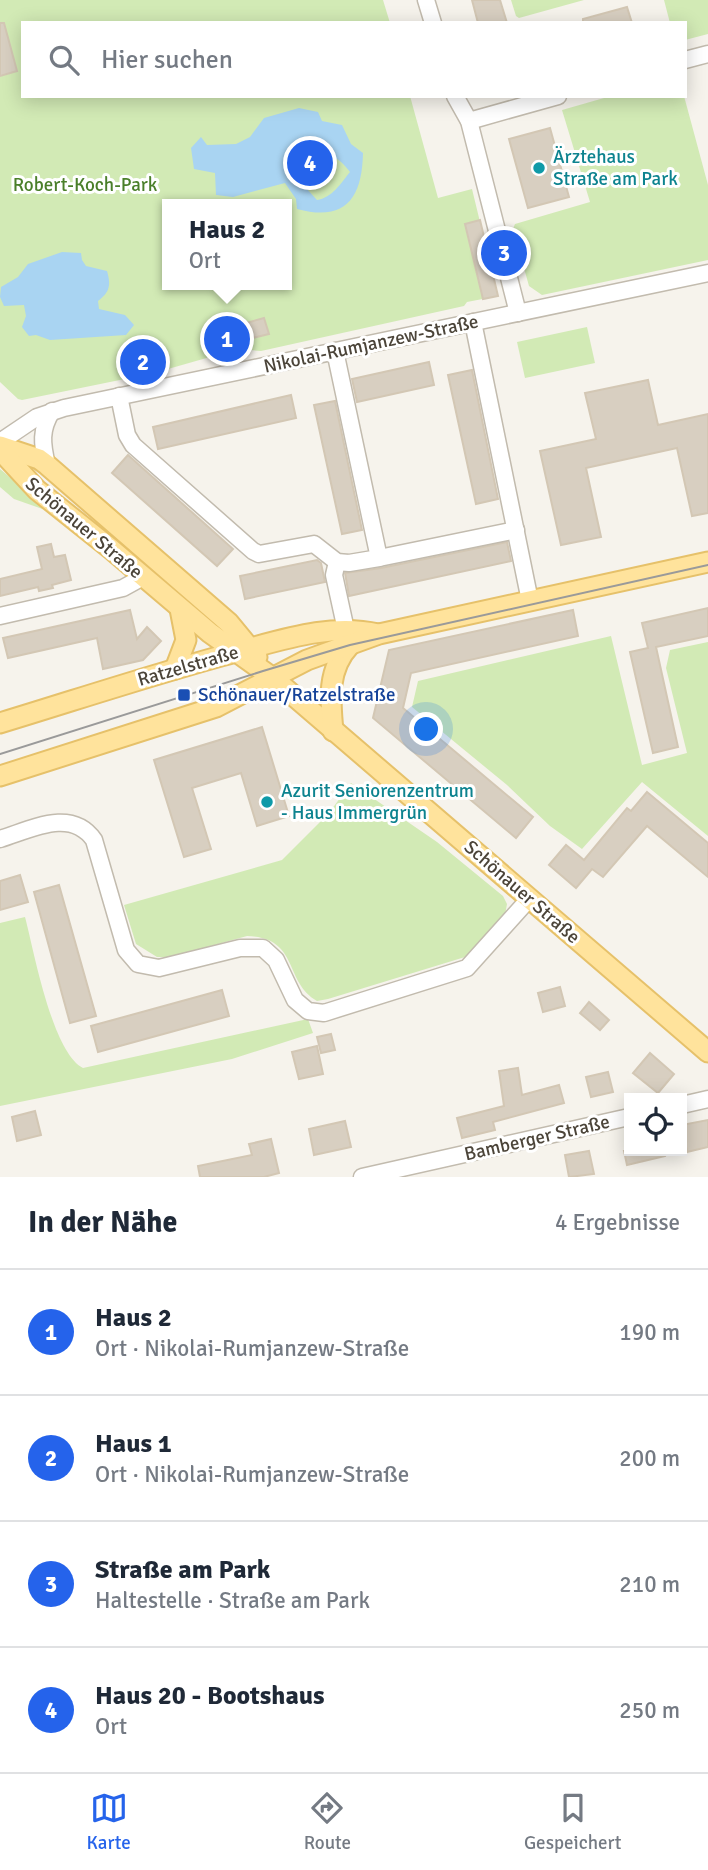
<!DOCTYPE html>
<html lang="de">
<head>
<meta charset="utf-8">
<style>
  body { margin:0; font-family:Signika,sans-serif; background:#f6f6f7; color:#1f2937 }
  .controls { position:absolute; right:21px; bottom:21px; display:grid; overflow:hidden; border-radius:0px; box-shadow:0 4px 18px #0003 }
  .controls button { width:63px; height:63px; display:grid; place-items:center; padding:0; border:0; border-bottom:2px solid #e0e1e3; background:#fff; color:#1f2937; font:35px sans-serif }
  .you { position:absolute; left:427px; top:730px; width:24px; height:24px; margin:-18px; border:5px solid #fff; border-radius:50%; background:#1a73e8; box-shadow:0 0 0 10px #1a73e833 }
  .badge { display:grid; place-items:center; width:46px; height:46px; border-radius:50%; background:#2563eb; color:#fff; font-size:23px; font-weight:700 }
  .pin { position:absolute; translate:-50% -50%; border:4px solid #fff; box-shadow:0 2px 7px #0006 }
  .popup { position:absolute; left:162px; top:199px; width:130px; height:91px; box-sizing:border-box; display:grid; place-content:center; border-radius:0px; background:#fff; filter:drop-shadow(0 2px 5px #0005); font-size:23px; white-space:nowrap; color:#747a83 }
  .popup b { font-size:26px; color:#1f2937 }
  .popup::after { content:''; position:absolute; left:50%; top:100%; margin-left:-14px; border:14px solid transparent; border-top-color:#fff }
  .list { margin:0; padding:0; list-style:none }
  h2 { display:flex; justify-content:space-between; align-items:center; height:91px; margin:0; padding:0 28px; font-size:30px }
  h2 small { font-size:23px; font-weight:400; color:#747a83 }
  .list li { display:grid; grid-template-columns:46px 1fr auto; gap:21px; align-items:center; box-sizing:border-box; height:126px; padding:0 28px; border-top:2px solid #e0e1e3 }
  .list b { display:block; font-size:26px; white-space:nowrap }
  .list p { margin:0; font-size:23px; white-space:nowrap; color:#747a83 }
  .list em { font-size:23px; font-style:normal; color:#747a83 }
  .icon { flex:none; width:38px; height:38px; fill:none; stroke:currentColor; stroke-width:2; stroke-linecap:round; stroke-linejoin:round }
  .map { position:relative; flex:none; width:708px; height:1177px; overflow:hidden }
  .search { position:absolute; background:#fff; box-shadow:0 4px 18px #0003; left:21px; right:21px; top:21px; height:77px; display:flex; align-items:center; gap:18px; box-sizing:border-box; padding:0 24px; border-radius:0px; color:#747a83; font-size:26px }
  .sheet { height:595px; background:#fff }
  nav { display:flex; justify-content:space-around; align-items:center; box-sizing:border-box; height:98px; border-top:2px solid #e0e1e3; background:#fff; font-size:19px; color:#747a83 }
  nav a { display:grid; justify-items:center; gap:4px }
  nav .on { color:#2563eb }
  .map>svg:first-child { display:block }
  .green { fill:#d2eab5; fill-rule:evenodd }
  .water { fill:#a9d4f2; fill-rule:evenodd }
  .building { fill:#d8cfc1; stroke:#d3c7b4; stroke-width:2 }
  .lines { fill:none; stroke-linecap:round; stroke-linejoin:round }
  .minor-casing { stroke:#c2bbae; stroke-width:19 }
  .major-casing { stroke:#e6c16a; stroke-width:23 }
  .minor { stroke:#fff; stroke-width:16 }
  .major { stroke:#ffe39c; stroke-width:19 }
  .tram { stroke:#9a9a9a; stroke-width:2 }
  .culture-dot { fill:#0f9aa8; stroke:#fff; stroke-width:2.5 }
  .transit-dot { fill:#1a4fb4; stroke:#fff; stroke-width:2.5 }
  .labels { text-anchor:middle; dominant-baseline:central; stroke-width:6; stroke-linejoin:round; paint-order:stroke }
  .culture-label { font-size:19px; fill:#0d838f; stroke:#fff; text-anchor:start }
  .park-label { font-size:19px; fill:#4a7f2a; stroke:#fff }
  .street-label { font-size:19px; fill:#4b4439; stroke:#fff }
  .transit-label { font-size:19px; fill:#164399; stroke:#fff; text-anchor:start }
</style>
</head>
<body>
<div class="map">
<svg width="708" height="1177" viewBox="0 0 708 1177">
  <rect width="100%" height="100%" fill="#f6f3ec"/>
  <g class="green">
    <path d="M0 0H383L390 23H23V96H410L438 198 472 189 498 296 467 302 464 306 261 351 238 349 154 373 22 400 18 399 0 382ZM168 204H286V285H168Z"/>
    <polygon points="511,0 584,0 519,18 516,16"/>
    <polygon points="664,0 708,0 708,34 685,40 685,23 670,23"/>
    <polygon points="611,96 684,96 708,185 708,260 542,295 529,286 513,229 515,224 590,202 562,110"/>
    <polygon points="587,327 595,363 525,378 517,342"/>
    <polygon points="0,469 51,512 14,499 0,487"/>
    <polygon points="611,636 642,765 687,753 666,668 670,650 708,642 708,836 642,782 582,849 550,826 507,785 412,707 418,681"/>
    <path d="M351 783 437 842 503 896 507 904 505 915 465 957 328 999 317 1001C283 981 300 938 247 936L171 957H157L136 944 124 905 282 860 329 813Z"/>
    <path d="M25 917C34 951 52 1052 83 1068L308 1019 313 1033 232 1059 0 1106V923Z"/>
  </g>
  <g class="water">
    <path d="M299 108 318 112 322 121 342 125 351 144 363 153C362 199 345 222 297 209L296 199 285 183 233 197 216 195 215 173 194 169 191 148 201 137 207 145 236 144 250 137 264 118ZM313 151C330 154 339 157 350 172 341 183 332 198 317 200L306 188 301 164Z"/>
    <path d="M62 252 81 253 82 260 86 266 107 271C111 285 110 292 98 301L99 309 125 315 134 325 126 335 50 340 36 335 29 336 22 327 26 316 24 305 4 306 0 297 1 287 18 277 28 264Z"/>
  </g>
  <g class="building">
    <polygon points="472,0 500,0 507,23 478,23"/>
    <polygon points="627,7 632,23 583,23 583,19"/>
    <polygon points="0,23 4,23 17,71 0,76"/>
    <polygon points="550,128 569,197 528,208 509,139"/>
    <polygon points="310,154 319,162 310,172 300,164"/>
    <polygon points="480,220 498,296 483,299 465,224"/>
    <polygon points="264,318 269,334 236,342 238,349 209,357 204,335"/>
    <polygon points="148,351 154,373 138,376 132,355"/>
    <polygon points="429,362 434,385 357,402 352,379"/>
    <polygon points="472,370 498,499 476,504 448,375"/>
    <polygon points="648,380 658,425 708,414 708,513 692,516 677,448 586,468 601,537 561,545 540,451 596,439 585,393"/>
    <polygon points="291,395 296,418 158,449 153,427"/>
    <polygon points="335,401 362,530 342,534 314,405"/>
    <polygon points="128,455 233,549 217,566 112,473"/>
    <polygon points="507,542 511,561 349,596 345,573 381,568"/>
    <polygon points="51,544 54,557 65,555 71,580 52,585 53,588 39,591 38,587 0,596 0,579 42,569 37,547"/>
    <polygon points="317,560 321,563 325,582 245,599 240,576"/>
    <polygon points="708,608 708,636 656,647 678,747 653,753 630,652 648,648 642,623"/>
    <polygon points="130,610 137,639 147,627 161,641 143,660 103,669 97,638 8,658 3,638"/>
    <polygon points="573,610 578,636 411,673 403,708 533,817 516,838 373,718 389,650"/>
    <polygon points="262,727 289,816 257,826 241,773 192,788 211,849 184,857 154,760"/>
    <polygon points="647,792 708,843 708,877 647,826 603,877 592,869 576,888 549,865 566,845 584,860 627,808 631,811"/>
    <polygon points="20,875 28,902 0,910 0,881"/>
    <polygon points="59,885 96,1016 70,1023 34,892"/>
    <polygon points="560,987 565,1006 543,1012 538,993"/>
    <polygon points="222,990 229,1016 98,1052 91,1026"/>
    <polygon points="589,1002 609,1020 600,1030 580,1013"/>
    <polygon points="331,1034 335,1050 321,1053 317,1037"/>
    <polygon points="317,1046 323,1074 299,1079 292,1052"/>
    <polygon points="650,1053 674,1074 658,1093 633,1073"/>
    <polygon points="518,1068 522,1095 559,1085 564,1103 493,1122 495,1130 462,1138 457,1118 504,1106 499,1071"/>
    <polygon points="608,1072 613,1092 591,1097 586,1077"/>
    <polygon points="35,1111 41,1135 17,1141 12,1117"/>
    <polygon points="708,1120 708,1147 687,1152 682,1125"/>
    <polygon points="345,1121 351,1147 314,1155 309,1129"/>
    <polygon points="271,1139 279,1173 264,1177 200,1177 198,1166 252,1155 249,1144"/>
    <polygon points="589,1151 594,1174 569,1177 565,1155"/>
    <polygon points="624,1151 664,1151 665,1156 627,1165"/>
  </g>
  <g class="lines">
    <defs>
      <g id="minor">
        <polyline points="426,0 433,23"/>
        <polyline points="685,60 708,54"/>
        <polyline points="455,96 469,121 518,313"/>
        <polyline points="469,121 558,96"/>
        <polyline points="473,322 530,601"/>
        <polyline points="119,396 127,435 133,445 253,551 259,554 314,544 337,562 349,563 379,558 335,351"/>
        <polyline points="0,442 37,417 64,408 708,273"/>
        <path d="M47 465C42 444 40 430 52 411"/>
        <polyline points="379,558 516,530"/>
        <polyline points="337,562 334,575 346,630"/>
        <polyline points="0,616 123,588 143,577"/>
        <path d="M0 839C30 830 71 807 94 840L126 950 138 964 159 968 240 948H263L276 960 295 1000 308 1011 324 1013 467 968 529 899"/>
        <polyline points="682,1105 708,1099"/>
        <polyline points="362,1177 629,1117"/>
      </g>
      <g id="major">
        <polyline points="0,446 39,459 47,465 229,623 257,657"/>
        <polyline points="0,450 37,490 111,549 210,633 273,678 708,1052"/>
        <polyline points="175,669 186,640 180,609"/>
        <path d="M0 723C79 699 157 673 236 652 282 640 330 623 378 634"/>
        <path d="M333 731C330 700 327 669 350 645"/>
        <polyline points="0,776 216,707 307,660 379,634 708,562"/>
      </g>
    </defs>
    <use href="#minor" class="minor-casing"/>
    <use href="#major" class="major-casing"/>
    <use href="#minor" class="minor"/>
    <use href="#major" class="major"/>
    <polyline class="tram" points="0,754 263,671 350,645 708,565"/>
  </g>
  <g class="culture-dot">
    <circle cx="539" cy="168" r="7"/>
    <circle cx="267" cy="802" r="7"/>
  </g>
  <rect class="transit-dot" x="177" y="688" width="14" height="14" rx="3.5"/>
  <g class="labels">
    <g class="culture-label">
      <text x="553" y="157">Ärztehaus<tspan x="553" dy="22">Straße am Park</tspan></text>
      <text x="281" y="791">Azurit Seniorenzentrum<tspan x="281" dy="22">- Haus Immergrün</tspan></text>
    </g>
    <g class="park-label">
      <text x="85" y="185">Robert-Koch-Park</text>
    </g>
    <g class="street-label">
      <text transform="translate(371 344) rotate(-12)">Nikolai-Rumjanzew-Straße</text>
      <text transform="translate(84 528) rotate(40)">Schönauer Straße</text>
      <text transform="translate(188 666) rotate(-16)">Ratzelstraße</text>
      <text transform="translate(522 892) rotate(41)">Schönauer Straße</text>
      <text transform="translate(537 1138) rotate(-13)">Bamberger Straße</text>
    </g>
    <g class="transit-label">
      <text x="198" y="695">Schönauer/Ratzelstraße</text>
    </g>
  </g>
</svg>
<div class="controls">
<button><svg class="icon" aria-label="locate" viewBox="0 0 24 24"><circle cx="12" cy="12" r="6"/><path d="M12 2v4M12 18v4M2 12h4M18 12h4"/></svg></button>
</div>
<div class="you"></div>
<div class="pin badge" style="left:227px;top:339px">1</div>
<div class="popup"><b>Haus 2</b>Ort</div>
<div class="pin badge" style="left:143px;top:362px">2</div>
<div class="pin badge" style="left:504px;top:253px">3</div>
<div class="pin badge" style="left:310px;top:163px">4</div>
<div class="search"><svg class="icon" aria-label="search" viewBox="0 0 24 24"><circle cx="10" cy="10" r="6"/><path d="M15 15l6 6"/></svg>Hier suchen</div>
</div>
<section class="sheet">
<h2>In der Nähe<small>4 Ergebnisse</small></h2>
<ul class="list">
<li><span class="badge">1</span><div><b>Haus 2</b><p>Ort · Nikolai-Rumjanzew-Straße</p></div><em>190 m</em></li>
<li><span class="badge">2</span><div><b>Haus 1</b><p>Ort · Nikolai-Rumjanzew-Straße</p></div><em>200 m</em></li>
<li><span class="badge">3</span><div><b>Straße am Park</b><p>Haltestelle · Straße am Park</p></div><em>210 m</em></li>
<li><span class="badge">4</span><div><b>Haus 20 - Bootshaus</b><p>Ort</p></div><em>250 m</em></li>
</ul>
</section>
<nav>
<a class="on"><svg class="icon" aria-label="map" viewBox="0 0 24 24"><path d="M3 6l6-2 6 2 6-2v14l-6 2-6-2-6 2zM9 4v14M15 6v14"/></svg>Karte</a>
<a><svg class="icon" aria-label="directions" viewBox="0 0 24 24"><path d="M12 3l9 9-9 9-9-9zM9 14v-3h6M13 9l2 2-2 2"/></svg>Route</a>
<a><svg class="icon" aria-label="saved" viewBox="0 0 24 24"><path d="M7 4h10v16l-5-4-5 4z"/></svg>Gespeichert</a>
</nav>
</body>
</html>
